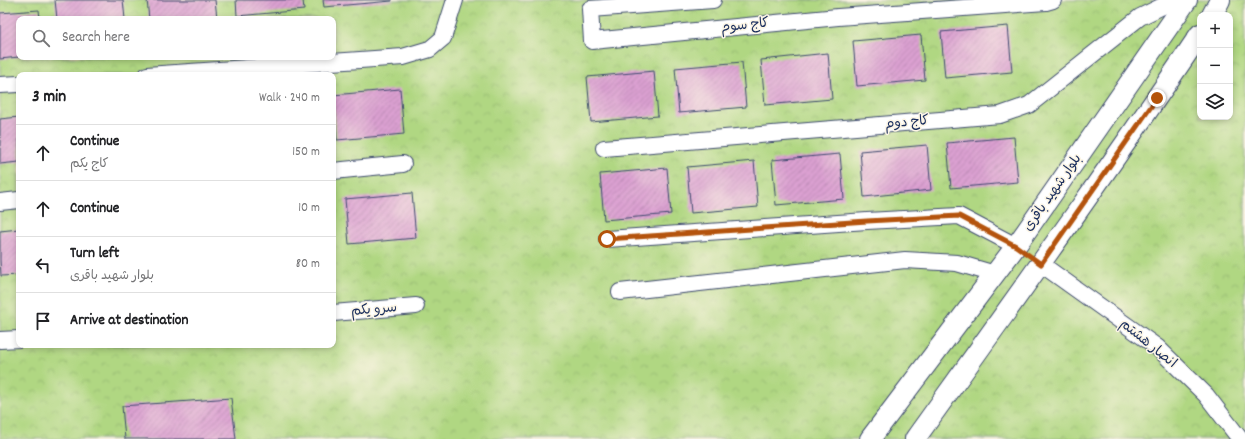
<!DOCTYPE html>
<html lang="en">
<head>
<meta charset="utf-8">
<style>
  body { margin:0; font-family:Dekko,"Playpen Sans Arabic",sans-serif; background:#f2f2f2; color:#202124 }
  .controls { position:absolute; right:12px; top:12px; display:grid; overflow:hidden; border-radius:8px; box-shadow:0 2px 6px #0003 }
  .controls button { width:36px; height:36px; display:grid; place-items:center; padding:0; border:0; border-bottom:1px solid #e0e0e0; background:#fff; color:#202124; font:20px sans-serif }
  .stop { position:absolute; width:12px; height:12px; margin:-9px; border:3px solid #b45309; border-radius:50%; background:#fff }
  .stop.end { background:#b45309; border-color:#fff; box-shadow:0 1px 4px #0008 }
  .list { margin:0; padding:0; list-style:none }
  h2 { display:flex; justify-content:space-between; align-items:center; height:52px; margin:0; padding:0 16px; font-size:17px }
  h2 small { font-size:13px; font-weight:400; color:#757577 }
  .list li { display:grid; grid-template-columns:26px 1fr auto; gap:12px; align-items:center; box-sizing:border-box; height:56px; padding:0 16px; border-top:1px solid #e0e0e0 }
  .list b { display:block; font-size:15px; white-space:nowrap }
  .list p { margin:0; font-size:13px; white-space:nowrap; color:#757577 }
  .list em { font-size:13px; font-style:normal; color:#757577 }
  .icon { flex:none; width:22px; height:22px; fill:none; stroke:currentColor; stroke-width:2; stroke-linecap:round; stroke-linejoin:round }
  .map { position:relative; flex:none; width:1245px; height:439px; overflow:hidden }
  .search { position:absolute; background:#fff; box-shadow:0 2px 6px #0003; left:16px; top:16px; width:320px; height:44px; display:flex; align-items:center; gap:10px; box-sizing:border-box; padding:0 14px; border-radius:8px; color:#757577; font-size:15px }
  .panel { position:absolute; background:#fff; box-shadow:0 2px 6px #0003; left:16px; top:72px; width:320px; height:276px; border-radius:8px }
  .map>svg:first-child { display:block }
  .park { fill:url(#park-crowns); stroke:#668370; fill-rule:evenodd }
  .building { fill:url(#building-hatch) }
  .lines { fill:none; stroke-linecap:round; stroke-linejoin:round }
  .minor-casing { stroke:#3c496d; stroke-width:18 }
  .tertiary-casing { stroke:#3c496d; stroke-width:22 }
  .minor { stroke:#fff; stroke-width:16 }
  .tertiary { stroke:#fff; stroke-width:20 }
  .route { stroke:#b45309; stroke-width:5 }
  .labels { text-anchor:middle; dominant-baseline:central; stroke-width:3; stroke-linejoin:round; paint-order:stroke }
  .street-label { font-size:14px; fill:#1b2f5e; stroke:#fcf5e5 }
</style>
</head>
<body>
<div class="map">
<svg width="1245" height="439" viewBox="0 0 1245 439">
  <defs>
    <pattern id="park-crowns" width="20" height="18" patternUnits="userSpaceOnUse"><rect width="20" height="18" fill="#b0d782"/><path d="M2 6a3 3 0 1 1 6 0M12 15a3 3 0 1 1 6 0" fill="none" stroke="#97b973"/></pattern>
    <pattern id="building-hatch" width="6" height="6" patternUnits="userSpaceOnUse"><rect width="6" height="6" fill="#dba0d1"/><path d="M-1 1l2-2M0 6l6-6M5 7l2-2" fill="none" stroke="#b183ad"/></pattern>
  </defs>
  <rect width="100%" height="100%" fill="#fcf5e5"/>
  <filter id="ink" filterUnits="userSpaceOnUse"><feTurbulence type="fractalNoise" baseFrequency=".025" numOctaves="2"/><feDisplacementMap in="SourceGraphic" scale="8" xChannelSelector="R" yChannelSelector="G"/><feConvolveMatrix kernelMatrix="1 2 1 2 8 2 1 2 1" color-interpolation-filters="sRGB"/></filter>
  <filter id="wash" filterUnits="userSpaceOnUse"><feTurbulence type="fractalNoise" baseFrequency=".012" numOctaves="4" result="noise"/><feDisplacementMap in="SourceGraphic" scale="16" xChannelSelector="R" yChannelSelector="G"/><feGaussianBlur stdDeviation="0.9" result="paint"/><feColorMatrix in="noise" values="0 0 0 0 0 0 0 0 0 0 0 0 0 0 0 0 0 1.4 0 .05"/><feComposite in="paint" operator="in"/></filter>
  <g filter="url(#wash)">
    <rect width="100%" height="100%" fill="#f4dfc2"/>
    <path class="park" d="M0 0H1245V439H0ZM1200 15H1230V117H1200ZM19 19H333V57H19ZM19 75H333V345H19Z"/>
    <g id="blocks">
      <g class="building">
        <polygon points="55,0 123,0 125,19 57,19"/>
        <polygon points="147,0 215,0 217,18 149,19"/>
        <polygon points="236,0 303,0 304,10 237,16"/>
        <polygon points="323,0 392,0 392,1 324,7"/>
        <polygon points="39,10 40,19 19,19 19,57 0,59 0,13"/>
        <polygon points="1008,26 1012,72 945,78 941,32"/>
        <polygon points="921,35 925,80 857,86 853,41"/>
        <polygon points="828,53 832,99 765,105 761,60"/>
        <polygon points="742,62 746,107 679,113 675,68"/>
        <polygon points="654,71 658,116 591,122 587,77"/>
        <polygon points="400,89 404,134 337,140 333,95"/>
        <polygon points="19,117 19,162 0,164 0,119"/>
        <polygon points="1014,137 1018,182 951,188 947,143"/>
        <polygon points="927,145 931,190 864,197 860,151"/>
        <polygon points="840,154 844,199 776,205 772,160"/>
        <polygon points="754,161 758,207 691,213 687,167"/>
        <polygon points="667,168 671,214 604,220 600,174"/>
        <polygon points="412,193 416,238 349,244 345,199"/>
        <polygon points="19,229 19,275 1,276 0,261 0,231"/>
        <polygon points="231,398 236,439 125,439 122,406"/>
      </g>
    </g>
  </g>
  <g filter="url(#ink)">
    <use href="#blocks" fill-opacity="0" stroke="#3c496d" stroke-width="1"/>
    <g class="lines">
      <defs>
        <g id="minor">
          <polyline points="713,0 590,9 592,41 838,17 1046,2 1053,0"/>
          <polyline points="147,75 403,57 430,49 443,38 455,0"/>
          <polyline points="0,85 19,84"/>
          <polyline points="604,148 1000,115 1029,105 1140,17 1175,0"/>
          <polyline points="333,171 403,164"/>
          <polyline points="0,202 19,200"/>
          <polyline points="607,239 867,221 959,216 1016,246"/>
          <polyline points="1041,264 1157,347 1206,395 1240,439"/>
          <polyline points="620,292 905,260 957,263 995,274"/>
          <polyline points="333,313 416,306"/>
          <polyline points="0,340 19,339"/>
        </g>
        <g id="tertiary">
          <polyline points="1212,15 1220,0"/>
          <polyline points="870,439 1016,246 1187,0"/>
          <path d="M915 439C1011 305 1108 171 1200 34"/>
        </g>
      </defs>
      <use href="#minor" class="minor-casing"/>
      <use href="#tertiary" class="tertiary-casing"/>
      <use href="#minor" class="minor"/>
      <use href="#tertiary" class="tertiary"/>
    </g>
  </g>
  <g class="lines" filter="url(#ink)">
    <polyline class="route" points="607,239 867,221 959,216 1016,246 1041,264 1157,98"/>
  </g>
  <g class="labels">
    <g class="street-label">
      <text transform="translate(745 26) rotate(-6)">کاج سوم</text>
      <text transform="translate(907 123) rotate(-5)">کاج دوم</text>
      <text transform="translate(1053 193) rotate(-55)">بلوار شهید باقری</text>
      <text transform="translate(374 310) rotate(-5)">سرو یکم</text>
      <text transform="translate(1148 344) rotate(39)">انصار هشتم</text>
    </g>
  </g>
</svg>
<div class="controls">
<button>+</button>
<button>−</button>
<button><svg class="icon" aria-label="layers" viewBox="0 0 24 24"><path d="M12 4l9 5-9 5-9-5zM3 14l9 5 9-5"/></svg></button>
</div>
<div class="stop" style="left:607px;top:239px"></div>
<div class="stop end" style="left:1157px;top:98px"></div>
<div class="search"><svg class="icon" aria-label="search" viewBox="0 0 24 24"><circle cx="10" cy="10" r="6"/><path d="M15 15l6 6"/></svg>Search here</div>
<section class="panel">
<h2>3 min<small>Walk · 240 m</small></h2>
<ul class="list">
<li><svg class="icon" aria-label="ahead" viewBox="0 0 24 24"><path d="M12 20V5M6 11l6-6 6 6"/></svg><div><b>Continue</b><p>کاج یکم</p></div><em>150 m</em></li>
<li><svg class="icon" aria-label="ahead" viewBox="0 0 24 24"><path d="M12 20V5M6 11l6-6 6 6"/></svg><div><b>Continue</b></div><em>10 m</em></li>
<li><svg class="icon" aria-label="left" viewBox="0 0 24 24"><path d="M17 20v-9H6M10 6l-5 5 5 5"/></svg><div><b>Turn left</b><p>بلوار شهید باقری</p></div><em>80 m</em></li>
<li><svg class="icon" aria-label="arrive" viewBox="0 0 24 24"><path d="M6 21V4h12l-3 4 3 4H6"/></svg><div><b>Arrive at destination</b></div></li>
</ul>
</section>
</div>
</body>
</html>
